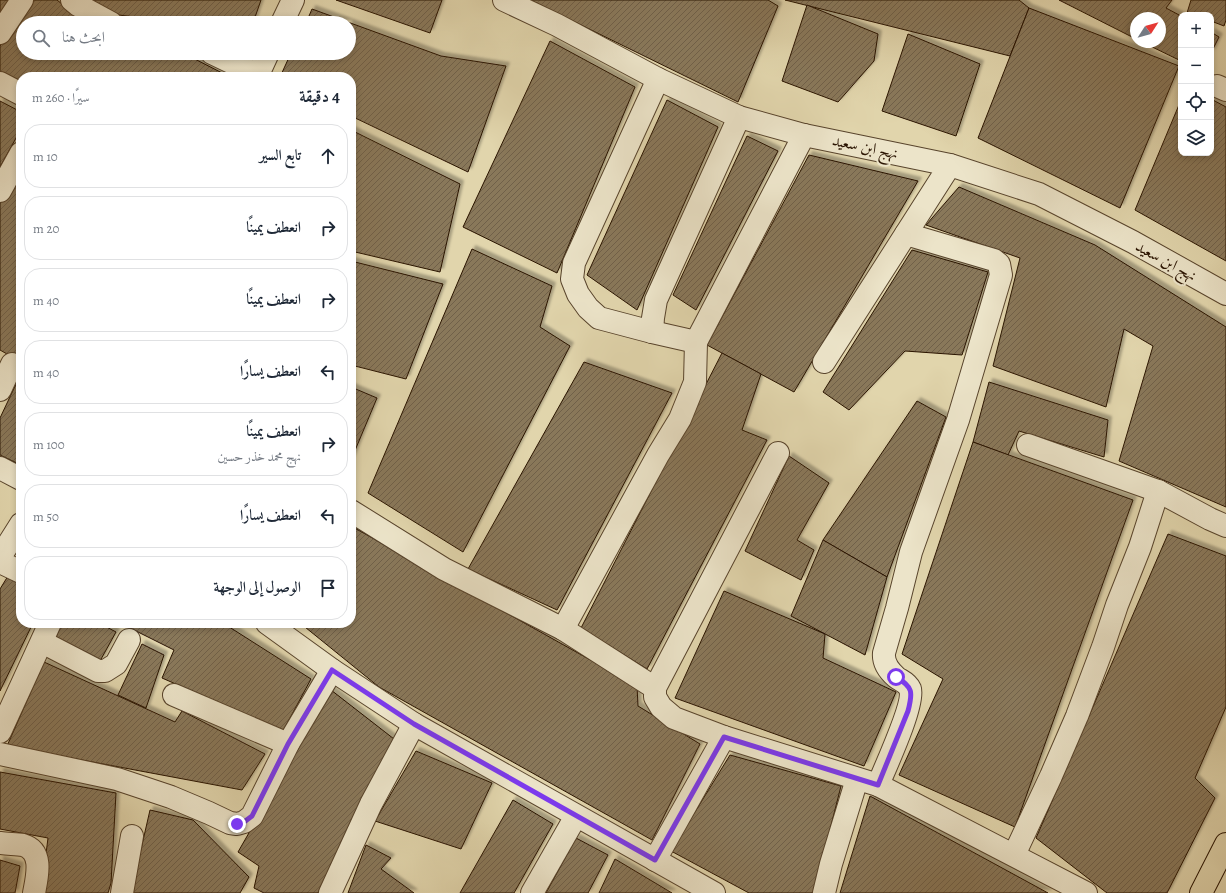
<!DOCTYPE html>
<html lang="ar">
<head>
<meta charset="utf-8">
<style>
  body { margin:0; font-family:Alegreya,Amiri,serif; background:#f6f6f7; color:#1f2937; direction:rtl }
  .controls { position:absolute; right:12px; top:12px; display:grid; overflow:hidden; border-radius:8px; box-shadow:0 2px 6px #0003 }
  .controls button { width:36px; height:36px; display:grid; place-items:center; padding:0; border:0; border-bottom:1px solid #e0e1e3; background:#fff; color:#1f2937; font:20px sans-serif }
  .compass { position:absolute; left:1130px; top:12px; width:36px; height:36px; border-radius:50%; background:#fff; box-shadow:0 2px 6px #0003; rotate:54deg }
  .stop { position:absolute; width:12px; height:12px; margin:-9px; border:3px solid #7c3aed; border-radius:50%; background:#fff }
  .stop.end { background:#7c3aed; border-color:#fff; box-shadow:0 1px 4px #0008 }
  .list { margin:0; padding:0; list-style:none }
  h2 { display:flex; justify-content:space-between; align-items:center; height:52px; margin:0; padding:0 16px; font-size:17px }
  h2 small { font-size:13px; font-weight:400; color:#747a83 }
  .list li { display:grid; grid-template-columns:26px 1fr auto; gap:12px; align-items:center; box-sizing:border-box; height:64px; margin:0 8px 8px; padding:0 8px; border:1px solid #e0e1e3; border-radius:16px }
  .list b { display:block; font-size:15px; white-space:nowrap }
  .list p { margin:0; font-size:13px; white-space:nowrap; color:#747a83 }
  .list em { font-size:13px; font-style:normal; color:#747a83 }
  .icon { flex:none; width:22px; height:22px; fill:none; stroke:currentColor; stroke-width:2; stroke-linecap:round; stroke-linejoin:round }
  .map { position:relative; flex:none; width:1226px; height:893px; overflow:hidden; direction:ltr }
  .search { position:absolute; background:#fff; box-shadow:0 2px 6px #0003; left:16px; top:16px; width:340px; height:44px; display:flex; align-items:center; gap:10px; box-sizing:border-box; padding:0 14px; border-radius:22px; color:#747a83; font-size:15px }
  .panel { position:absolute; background:#fff; box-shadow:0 2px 6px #0003; left:16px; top:72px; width:340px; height:556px; border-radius:16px; direction:rtl }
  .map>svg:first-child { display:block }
  .building { fill:url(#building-hatch); stroke:#2a1402; filter:url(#shadow) }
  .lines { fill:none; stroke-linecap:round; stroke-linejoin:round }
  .minor-casing { stroke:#58442c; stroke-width:24 }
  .major-casing { stroke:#2a1402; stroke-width:24 }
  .minor { stroke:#ece4c9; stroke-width:22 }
  .major { stroke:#e1d5ac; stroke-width:22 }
  .route { stroke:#7c3aed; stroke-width:5 }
  .labels { text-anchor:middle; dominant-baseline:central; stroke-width:4; stroke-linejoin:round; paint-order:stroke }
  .street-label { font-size:16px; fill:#2a1402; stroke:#ece4c9 }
</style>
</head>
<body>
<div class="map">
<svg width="1226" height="893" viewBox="0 0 1226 893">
  <defs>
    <pattern id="building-hatch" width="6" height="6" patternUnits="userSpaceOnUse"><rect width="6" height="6" fill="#89785a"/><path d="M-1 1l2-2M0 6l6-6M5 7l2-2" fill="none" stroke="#706148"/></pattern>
    <filter id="shadow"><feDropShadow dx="3.5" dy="-3.5" stdDeviation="1" flood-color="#0004"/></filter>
  </defs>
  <rect width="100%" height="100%" fill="#e1d5ac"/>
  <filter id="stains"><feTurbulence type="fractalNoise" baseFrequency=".005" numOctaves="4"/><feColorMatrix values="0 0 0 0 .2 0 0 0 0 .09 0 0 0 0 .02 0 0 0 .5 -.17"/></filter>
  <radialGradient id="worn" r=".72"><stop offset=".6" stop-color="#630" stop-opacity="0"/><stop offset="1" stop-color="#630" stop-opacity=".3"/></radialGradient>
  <g class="building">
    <polygon points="0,0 13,0 0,18"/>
    <polygon points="34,0 57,0 68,9 94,23 23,23 23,53 183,53 230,77 21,77 21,85 0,73 0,46"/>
    <polygon points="93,0 261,0 253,23 163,23 150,19 111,14"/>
    <polygon points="336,0 442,0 430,33"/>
    <polygon points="530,0 768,0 778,6 738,102"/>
    <polygon points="785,0 1019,0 1029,8 1010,56"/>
    <polygon points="1059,0 1172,0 1166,8 1181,16 1181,61 1142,42 1160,42 1160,18 1136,18 1136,39"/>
    <polygon points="1191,0 1226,0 1226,20 1224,26 1211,21 1211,15 1192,15 1187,13"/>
    <polygon points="807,5 878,34 874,61 838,102 782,81"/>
    <polygon points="1029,8 1179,66 1120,208 978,138"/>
    <polygon points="312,9 441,56 506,66 468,172 351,116 351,77 280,77 291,53 349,53 349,23 306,23"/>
    <polygon points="1211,32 1219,37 1211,53"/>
    <polygon points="908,34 980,64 956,136 882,111"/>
    <polygon points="550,41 635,87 557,273 463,227"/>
    <polygon points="1211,99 1226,107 1226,261 1135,210 1181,100 1181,153 1211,153"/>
    <polygon points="667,100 718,127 637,310 587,275"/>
    <polygon points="0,101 21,112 21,129 0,167"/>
    <polygon points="351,130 460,184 440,272 351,251 351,236 356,220 351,218"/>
    <polygon points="747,136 778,151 696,310 673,295"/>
    <polygon points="809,155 918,181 794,392 707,345"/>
    <polygon points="21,164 21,344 14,358 0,350 0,203"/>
    <polygon points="959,187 1095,245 1226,327 1226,507 1119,461 1153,346 1124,329 1106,407 993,366 1020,258 926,225"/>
    <polygon points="472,249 552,286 540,327 570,346 463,552 368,493"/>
    <polygon points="912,250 988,272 962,355 905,351 849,410 823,392"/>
    <polygon points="351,261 443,284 406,379 351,365"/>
    <polygon points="722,353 761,374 742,430 767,440 647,669 581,628"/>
    <polygon points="584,362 672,393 557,610 468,569"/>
    <polygon points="17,382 21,384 21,465 0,455 0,418"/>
    <polygon points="989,382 1108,420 1104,457 1019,431 1008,455 973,442"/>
    <polygon points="351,387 377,398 351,460"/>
    <polygon points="917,401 946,417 887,577 823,540"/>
    <polygon points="973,442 1133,500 1015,827 899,775 943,679 902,654"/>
    <polygon points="789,456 829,483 797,540 814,550 801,580 745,551"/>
    <polygon points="351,526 637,686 638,706 700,744 652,840 379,687 300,623 351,623"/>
    <polygon points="1168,534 1226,556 1226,707 1195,778 1215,798 1167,893 1107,893 1036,838"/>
    <polygon points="823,540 887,577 865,655 791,616"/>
    <polygon points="8,576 21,584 21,623 33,623 0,691 0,589"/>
    <polygon points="724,591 825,634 823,658 896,692 864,766 675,698"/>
    <polygon points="62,623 99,623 116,632 100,661 56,637"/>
    <polygon points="120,623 223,623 311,679 283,731 162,678 174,650"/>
    <polygon points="142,644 164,655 146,708 118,695"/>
    <polygon points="44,662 175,722 182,711 265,754 242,790 7,746"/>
    <polygon points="331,690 394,739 318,893 264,893 254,888 259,866 238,852"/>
    <polygon points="416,751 492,783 461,849 375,821"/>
    <polygon points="730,755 841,786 814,893 749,893 671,851"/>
    <polygon points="0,772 116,793 111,883 108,893 41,893 48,838 0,829"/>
    <polygon points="870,796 1048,893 840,893"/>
    <polygon points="513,800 553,824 514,893 460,893"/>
    <polygon points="150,810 193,820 249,877 240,893 131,893"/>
    <polygon points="576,838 608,855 588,893 546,893"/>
    <polygon points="366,845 391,858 381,869 414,893 348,893"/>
    <polygon points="615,859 672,893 599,893"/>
    <polygon points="0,860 20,866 15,893 0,893"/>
  </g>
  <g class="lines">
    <defs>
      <g id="minor">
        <polyline points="72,0 78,5 111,23"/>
        <polyline points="504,0 557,25 658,79 739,117 804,135 950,165 1039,194 1133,242 1226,294"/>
        <polyline points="282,23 293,0"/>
        <polyline points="0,33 22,0"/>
        <polyline points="212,53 258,75"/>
        <polyline points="257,77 268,53"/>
        <polyline points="658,79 574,263 572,279 578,294 588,308 599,318 652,332 696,342"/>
        <polyline points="0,83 21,94"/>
        <polyline points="1217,86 1226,90"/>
        <polyline points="0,191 21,153"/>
        <polyline points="652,332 653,318 656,300 739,117"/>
        <polyline points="824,362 950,165"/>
        <polyline points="0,390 12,364"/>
        <polyline points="1028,445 1158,491 1210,519 1226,526"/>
        <polyline points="0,468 21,479"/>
        <polyline points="351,511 444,569 563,629 655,688 655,697 661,707 674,718 724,737 878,785 1086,893"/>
        <polyline points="0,557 21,524"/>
        <polyline points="0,562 21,572"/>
        <polyline points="267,623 332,670 414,724 714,893"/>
        <polyline points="563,629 658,455 680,419 695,382 696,342 804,135"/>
        <polyline points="42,642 98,671 105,671 116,664 129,640"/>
        <polyline points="655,688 778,453"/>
        <polyline points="174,695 288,744"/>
        <polyline points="0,732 50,623"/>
        <polyline points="0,754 117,779 171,797 209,813 230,823 237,824 244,822 252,816 288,744 332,670"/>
        <path d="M878 785C885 768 915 703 910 689 907 682 901 681 896 677 888 670 883 663 884 653L897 608 911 552 958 420 1001 275 999 264 994 260 906 234"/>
        <path d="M0 843C7 844 16 844 23 845 44 851 37 877 34 893"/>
        <polyline points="1014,855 1051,776 1077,716 1103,647 1117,605 1140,547 1158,491"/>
        <polyline points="655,860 724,737"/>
        <polyline points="122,893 132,836"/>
        <polyline points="330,893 371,804 414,724"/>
        <polyline points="532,893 576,816"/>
        <polyline points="824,893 831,864 857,779"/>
      </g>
      <polyline id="major" points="1201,893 1226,844"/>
    </defs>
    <use href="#minor" class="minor-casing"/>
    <use href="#major" class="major-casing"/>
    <use href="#minor" class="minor"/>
    <use href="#major" class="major"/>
  </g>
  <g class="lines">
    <path class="route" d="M237 824 244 822 252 816 288 744 332 670 414 724 655 860 724 737 878 785 908 711C913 692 913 687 896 677"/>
  </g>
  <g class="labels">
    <g class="street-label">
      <text transform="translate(865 147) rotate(12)">نهج ابن سعيد</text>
      <text transform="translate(1166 261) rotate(29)">نهج ابن سعيد</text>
    </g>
  </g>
  <rect width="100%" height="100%" filter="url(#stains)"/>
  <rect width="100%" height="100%" fill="url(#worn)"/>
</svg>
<div class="controls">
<button>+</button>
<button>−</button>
<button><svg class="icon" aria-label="locate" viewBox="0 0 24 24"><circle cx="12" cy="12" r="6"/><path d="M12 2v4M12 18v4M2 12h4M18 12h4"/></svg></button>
<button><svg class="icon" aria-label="layers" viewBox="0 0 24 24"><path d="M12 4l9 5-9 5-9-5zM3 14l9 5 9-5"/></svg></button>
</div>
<svg class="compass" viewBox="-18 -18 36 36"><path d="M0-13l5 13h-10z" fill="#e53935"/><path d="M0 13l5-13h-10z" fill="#747a83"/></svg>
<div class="stop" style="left:896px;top:677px"></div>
<div class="stop end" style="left:237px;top:824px"></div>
<div class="search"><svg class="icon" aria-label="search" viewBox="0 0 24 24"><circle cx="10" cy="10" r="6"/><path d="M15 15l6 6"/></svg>ابحث هنا</div>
<section class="panel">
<h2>4 دقيقة<small>سيرًا · 260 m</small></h2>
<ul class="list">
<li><svg class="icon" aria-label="ahead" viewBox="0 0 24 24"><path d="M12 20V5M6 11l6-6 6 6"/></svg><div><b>تابع السير</b></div><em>10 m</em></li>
<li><svg class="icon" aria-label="right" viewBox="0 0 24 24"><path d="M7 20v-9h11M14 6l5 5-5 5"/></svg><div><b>انعطف يمينًا</b></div><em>20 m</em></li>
<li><svg class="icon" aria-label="right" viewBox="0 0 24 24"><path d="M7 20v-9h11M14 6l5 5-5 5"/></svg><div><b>انعطف يمينًا</b></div><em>40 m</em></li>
<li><svg class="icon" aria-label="left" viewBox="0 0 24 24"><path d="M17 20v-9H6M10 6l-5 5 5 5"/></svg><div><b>انعطف يسارًا</b></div><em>40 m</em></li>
<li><svg class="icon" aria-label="right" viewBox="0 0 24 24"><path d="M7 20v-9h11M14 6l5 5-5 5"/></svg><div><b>انعطف يمينًا</b><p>نهج محمد خذر حسين</p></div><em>100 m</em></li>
<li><svg class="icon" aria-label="left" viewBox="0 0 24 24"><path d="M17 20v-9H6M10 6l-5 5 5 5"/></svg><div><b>انعطف يسارًا</b></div><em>50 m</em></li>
<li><svg class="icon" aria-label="arrive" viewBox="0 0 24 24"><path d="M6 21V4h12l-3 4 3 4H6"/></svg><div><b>الوصول إلى الوجهة</b></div></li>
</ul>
</section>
</div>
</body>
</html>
